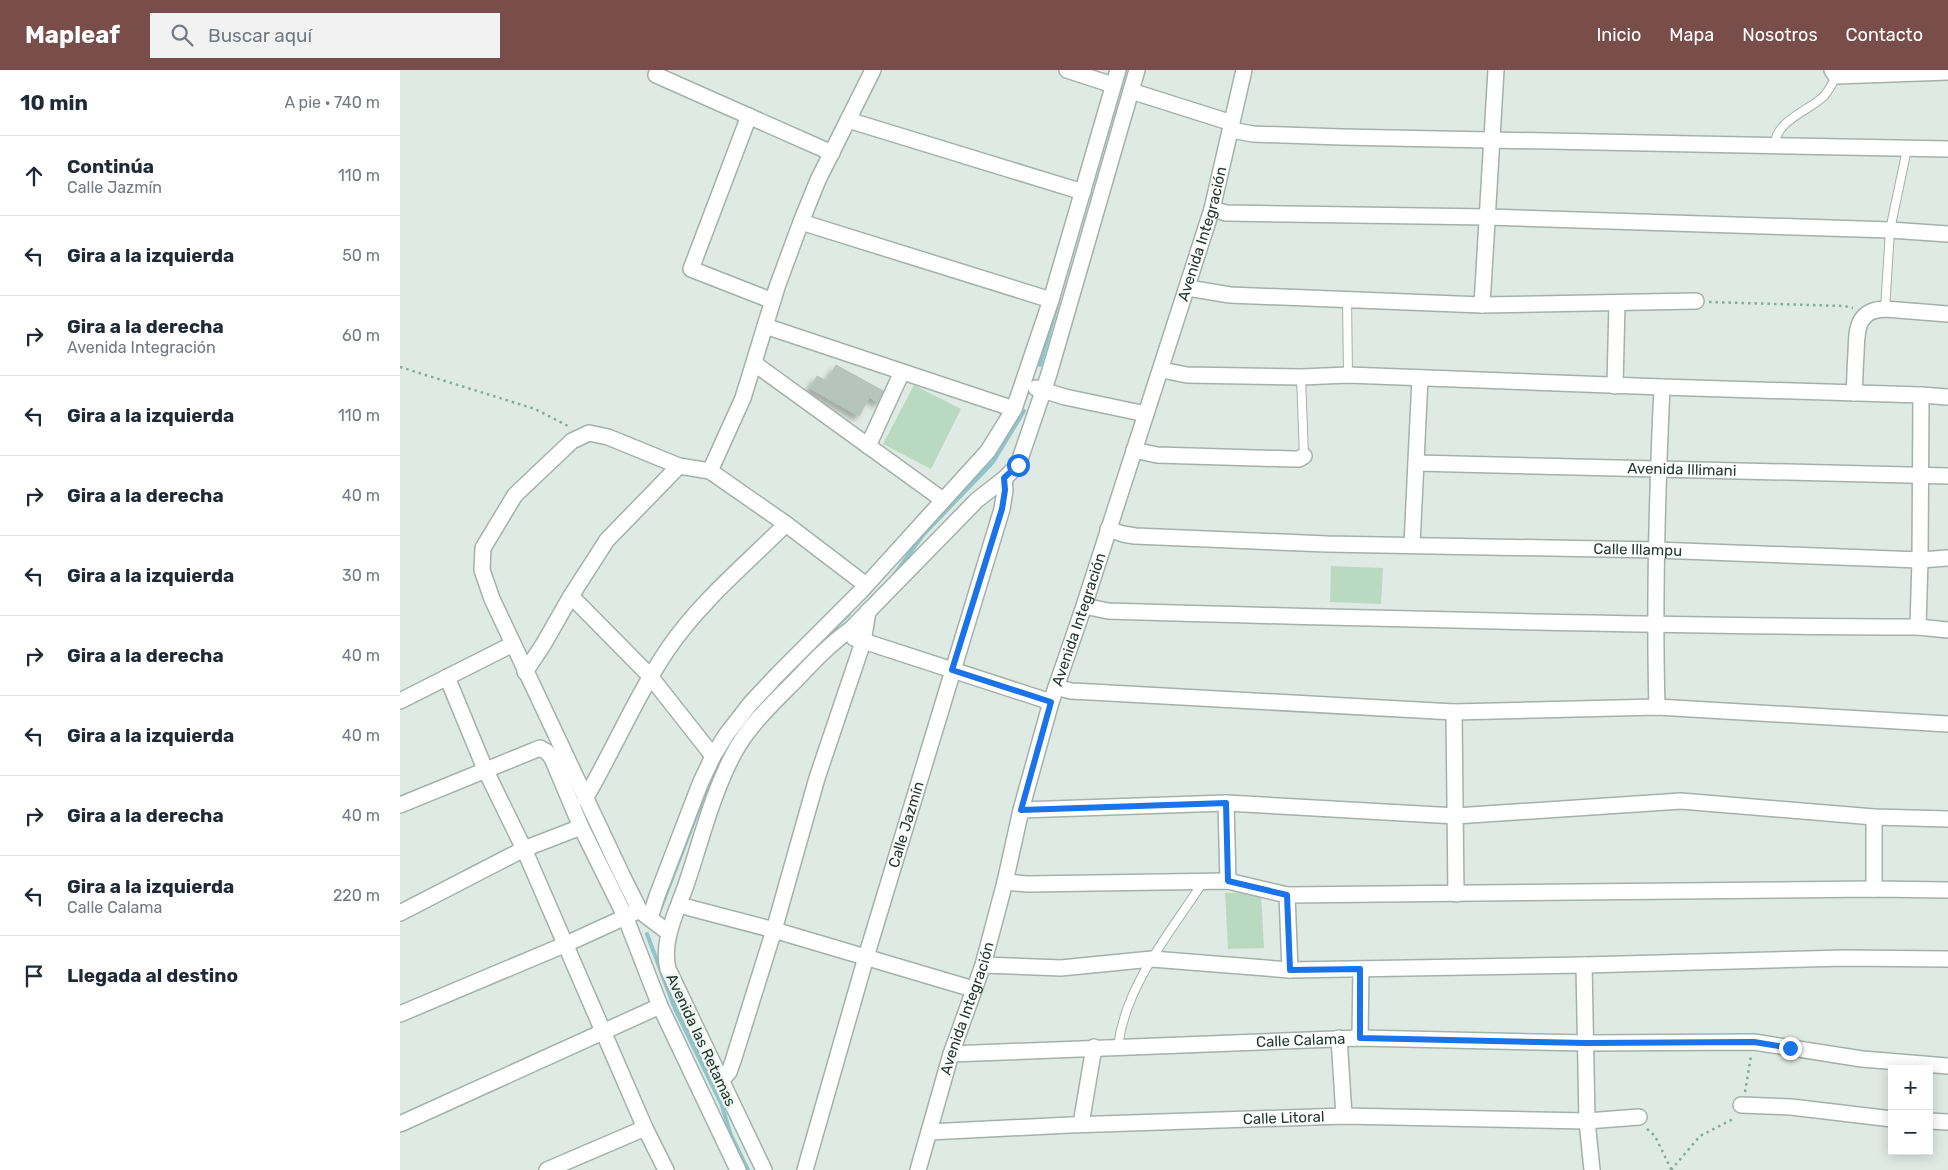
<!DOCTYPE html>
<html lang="es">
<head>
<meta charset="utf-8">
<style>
  body { margin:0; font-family:Rubik,sans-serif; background:#f2f2f3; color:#1f2937 }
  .controls { position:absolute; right:15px; bottom:15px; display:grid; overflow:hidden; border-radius:0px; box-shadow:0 2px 12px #0003 }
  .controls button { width:45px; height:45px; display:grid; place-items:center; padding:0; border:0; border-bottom:1px solid #e0e1e3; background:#fff; color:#1f2937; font:25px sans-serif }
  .stop { position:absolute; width:15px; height:15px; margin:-11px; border:4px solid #1a73e8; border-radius:50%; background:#fff }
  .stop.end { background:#1a73e8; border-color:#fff; box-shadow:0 1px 5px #0008 }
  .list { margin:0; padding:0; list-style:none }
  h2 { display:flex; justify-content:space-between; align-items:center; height:65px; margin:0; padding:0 20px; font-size:21px }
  h2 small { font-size:16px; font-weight:400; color:#747a83 }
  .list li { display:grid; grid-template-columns:32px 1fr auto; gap:15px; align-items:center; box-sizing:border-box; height:80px; padding:0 20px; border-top:1px solid #e0e1e3 }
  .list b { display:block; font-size:19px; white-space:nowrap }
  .list p { margin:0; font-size:16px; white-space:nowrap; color:#747a83 }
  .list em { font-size:16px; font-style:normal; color:#747a83 }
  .icon { flex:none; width:28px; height:28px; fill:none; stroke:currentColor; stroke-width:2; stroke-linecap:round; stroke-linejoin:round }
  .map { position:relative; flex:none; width:1548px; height:1100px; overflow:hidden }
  header { display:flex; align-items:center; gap:30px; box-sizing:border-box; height:70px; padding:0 25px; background:#794d4a; color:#fff }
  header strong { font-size:24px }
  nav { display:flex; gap:28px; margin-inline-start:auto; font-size:18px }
  .search { width:350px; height:45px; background:#f2f2f3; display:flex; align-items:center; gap:12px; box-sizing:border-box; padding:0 18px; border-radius:0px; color:#747a83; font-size:19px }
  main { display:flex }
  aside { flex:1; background:#fff }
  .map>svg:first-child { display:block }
  .green { fill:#bad9c1 }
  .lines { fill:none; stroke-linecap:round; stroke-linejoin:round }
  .stream { stroke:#8cc5cb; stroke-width:4 }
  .building { fill:#b6c4be; stroke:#b3c3bb; filter:url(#shadow) }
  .lane-casing { stroke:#a3b1ab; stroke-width:10 }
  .street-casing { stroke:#a3b1ab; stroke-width:18 }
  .path { stroke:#83ab9c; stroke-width:2.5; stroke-dasharray:2.5 4; stroke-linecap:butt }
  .lane { stroke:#fff; stroke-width:8 }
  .street { stroke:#fff; stroke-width:15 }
  .route { stroke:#1a73e8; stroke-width:6 }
  .labels { text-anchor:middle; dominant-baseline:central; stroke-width:5; stroke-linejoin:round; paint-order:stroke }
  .street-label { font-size:15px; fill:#223931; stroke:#f0f7f3 }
</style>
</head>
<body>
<header>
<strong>Mapleaf</strong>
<div class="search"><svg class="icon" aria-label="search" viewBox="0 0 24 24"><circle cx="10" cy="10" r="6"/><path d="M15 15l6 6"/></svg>Buscar aquí</div>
<nav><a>Inicio</a><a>Mapa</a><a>Nosotros</a><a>Contacto</a></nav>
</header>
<main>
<aside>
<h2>10 min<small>A pie · 740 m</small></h2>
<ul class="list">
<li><svg class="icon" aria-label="ahead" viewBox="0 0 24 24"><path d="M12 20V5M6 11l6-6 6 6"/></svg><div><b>Continúa</b><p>Calle Jazmín</p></div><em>110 m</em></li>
<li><svg class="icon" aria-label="left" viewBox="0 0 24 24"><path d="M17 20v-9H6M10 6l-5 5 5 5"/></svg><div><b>Gira a la izquierda</b></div><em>50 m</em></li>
<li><svg class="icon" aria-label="right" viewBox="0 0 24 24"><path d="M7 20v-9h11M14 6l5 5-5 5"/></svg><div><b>Gira a la derecha</b><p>Avenida Integración</p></div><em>60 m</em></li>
<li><svg class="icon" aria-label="left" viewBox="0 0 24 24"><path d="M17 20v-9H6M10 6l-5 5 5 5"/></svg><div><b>Gira a la izquierda</b></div><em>110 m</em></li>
<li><svg class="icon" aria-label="right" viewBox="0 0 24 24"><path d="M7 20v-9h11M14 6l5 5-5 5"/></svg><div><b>Gira a la derecha</b></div><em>40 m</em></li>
<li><svg class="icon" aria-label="left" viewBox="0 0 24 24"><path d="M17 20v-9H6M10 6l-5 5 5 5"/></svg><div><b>Gira a la izquierda</b></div><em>30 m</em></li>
<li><svg class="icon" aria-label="right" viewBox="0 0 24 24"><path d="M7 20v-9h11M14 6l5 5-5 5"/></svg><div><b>Gira a la derecha</b></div><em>40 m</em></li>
<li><svg class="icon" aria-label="left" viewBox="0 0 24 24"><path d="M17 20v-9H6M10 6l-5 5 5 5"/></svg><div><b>Gira a la izquierda</b></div><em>40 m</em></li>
<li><svg class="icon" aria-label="right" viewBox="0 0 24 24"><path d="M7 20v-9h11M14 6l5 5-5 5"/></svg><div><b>Gira a la derecha</b></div><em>40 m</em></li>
<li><svg class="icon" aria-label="left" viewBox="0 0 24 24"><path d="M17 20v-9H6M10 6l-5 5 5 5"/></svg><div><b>Gira a la izquierda</b><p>Calle Calama</p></div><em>220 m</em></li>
<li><svg class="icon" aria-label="arrive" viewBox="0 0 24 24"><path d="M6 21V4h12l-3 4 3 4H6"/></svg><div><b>Llegada al destino</b></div></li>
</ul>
</aside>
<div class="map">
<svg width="1548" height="1100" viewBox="0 0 1548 1100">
  <defs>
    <filter id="shadow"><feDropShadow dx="-4.5" dy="4.5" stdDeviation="2.5" flood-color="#0004"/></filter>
  </defs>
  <rect width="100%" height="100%" fill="#e0eae5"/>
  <g class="green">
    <polygon points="514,315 561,339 531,399 483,374"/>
    <polygon points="931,496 983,498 981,534 930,532"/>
    <polygon points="861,822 864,878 828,879 825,823"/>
  </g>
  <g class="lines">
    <g class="stream">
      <polyline points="640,295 659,228"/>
      <polyline points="494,505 523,465 593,392 624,341"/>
      <polyline points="425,567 449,544"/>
      <polyline points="344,655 364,629"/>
      <polyline points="260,840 306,720 324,686"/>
      <polyline points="247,864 275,939 321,1033 331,1065 348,1100"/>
    </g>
  </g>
  <polygon class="building" points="436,295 485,322 479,333 469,327 459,346 410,318 417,306 427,311"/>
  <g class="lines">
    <defs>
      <g id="lane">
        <path d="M1375 76C1374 51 1409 41 1424 26 1429 20 1433 13 1436 6"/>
        <polyline points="947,228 948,305"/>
        <polyline points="1485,239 1490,160 1507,79"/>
        <polyline points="901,307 904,386"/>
        <path d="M718 976C726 914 770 863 803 812"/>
      </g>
      <g id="street">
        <polyline points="667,0 713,15"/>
        <polyline points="1432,0 1436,6 1548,2"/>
        <polyline points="256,5 432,83"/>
        <polyline points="731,21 832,53"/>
        <polyline points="349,46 291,199 373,231"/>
        <polyline points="448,50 683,122"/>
        <polyline points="831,60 853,64 941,67 1548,79"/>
        <polyline points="812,139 826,143 1088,147 1490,160 1548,164"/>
        <polyline points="401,152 651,230"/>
        <polyline points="788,218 830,225 1082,235 1296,231"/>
        <polyline points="1082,235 1096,0"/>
        <polyline points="365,256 614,339"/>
        <polyline points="355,294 543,430"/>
        <polyline points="762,300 787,305 901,307 948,305 1262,317 1521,325 1548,327"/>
        <polyline points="1215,316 1217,233"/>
        <polyline points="636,318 665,327 746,344"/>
        <path d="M1454 323C1455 310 1455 297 1456 284 1457 262 1455 240 1485 239L1548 244"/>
        <polyline points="468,376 502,302"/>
        <polyline points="734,380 757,385 893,389 899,389 904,386"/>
        <path id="s1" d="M1016 393 1548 406"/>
        <polyline points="310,401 343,328 377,217 401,152 418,110 473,0"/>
        <path id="s2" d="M708 459 723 464 735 466 927 474 1256 480 1520 490 1548 488"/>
        <polyline points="1012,475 1020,308"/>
        <polyline points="171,526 250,606 313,686"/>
        <path d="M684 536 708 541C978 549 1248 556 1518 557L1548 560"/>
        <polyline points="1518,557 1520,490 1521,325"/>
        <polyline points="454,568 651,632"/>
        <polyline points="125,602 143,575 171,526 207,470 279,396"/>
        <polyline points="47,607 85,699 124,779 245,1058 266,1100"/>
        <polyline points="656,617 671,621 691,622 1054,642 1257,637 1548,654"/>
        <polyline points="0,631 113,574"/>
        <path d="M1257 637C1254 530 1257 424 1262 317"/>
        <polyline points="1054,642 1056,824"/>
        <path d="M185 729C214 679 236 626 268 579 300 532 346 494 386 454"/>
        <polyline points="826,733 828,811"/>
        <polyline points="0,735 140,678 147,682 152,688 181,757 225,846 260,936 338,1100"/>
        <polyline points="621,740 826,733 1056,746 1281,731 1474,747 1548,749"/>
        <polyline points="1474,747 1474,819"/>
        <polyline points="605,812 628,814 828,811 887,825 1474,819 1547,820"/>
        <polyline points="887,825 890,900"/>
        <polyline points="279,835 374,860 573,919"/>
        <polyline points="0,843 124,779 181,757"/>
        <polyline points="250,848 257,826 300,714 313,686 326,665 350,634 378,604 460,522 588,381 614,339 651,230 718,0"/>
        <polyline points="269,863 240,841 222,805 92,529 82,500 83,478 115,425 172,371 189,363 208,367 279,396 310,401 386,454 466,515"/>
        <polyline points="583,895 661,898 752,889 890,900 1184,895 1444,888 1548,889"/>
        <polyline points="1184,895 1187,1051 1192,1100"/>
        <polyline points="0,944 164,875 234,843"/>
        <polyline points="939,968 944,1046"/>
        <polyline points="960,968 961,899"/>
        <path id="s3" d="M551 984 960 968 1186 973 1354 972 1462 989 1548 996"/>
        <polyline points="321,1011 329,1002 333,991 374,860 417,708 463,572 468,541"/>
        <polyline points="1341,1035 1391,1037 1492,1049"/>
        <polyline points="1529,1051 1548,1052"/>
        <polyline points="0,1054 260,936"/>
        <polyline points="681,1054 694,977"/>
        <path id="s4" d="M529 1062 670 1055 944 1046 1187 1051 1239 1047"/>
        <polyline points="147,1100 245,1058"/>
        <path d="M364 1100 268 899C261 871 277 841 286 815 301 771 312 724 334 683 349 655 374 632 396 610 413 592 430 574 451 559L577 430 604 409 618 395 649 304 737 0"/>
        <path id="s5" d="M405 1100 466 887 602 439 605 420 604 409"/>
        <path id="s6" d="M518 1100 551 984 583 895 605 812 621 740 651 632 684 536 812 139 844 0"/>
      </g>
    </defs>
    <use href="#lane" class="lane-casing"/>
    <use href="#street" class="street-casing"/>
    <g class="path">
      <polyline points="1309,232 1444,236 1453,238"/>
      <polyline points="0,297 135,339 170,357"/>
      <polyline points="1345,1022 1351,986"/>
      <polyline points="1247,1059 1255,1066 1271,1099"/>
      <polyline points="1271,1100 1300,1066 1335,1048"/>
    </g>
    <use href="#lane" class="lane"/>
    <use href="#street" class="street"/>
  </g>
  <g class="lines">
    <polyline class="route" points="618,395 604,408 605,420 602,439 552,600 651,632 621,740 826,733 828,811 887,825 890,900 960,899 960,968 1186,973 1354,972 1390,978"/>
  </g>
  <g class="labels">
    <g class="street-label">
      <text stroke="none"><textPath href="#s6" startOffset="979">Avenida Integración</textPath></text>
      <text stroke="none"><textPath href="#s1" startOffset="266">Avenida Illimani</textPath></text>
      <text stroke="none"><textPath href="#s2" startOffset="531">Calle Illampu</textPath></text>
      <text stroke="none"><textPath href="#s6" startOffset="574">Avenida Integración</textPath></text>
      <text stroke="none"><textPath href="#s5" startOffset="360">Calle Jazmín</textPath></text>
      <text stroke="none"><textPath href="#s6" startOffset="169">Avenida Integración</textPath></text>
      <text transform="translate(301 970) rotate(65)">Avenida las Retamas</text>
      <text stroke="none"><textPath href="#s3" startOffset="350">Calle Calama</textPath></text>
      <text stroke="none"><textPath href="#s4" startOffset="355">Calle Litoral</textPath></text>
    </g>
  </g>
</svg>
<div class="controls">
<button>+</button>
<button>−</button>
</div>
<div class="stop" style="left:618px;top:395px"></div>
<div class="stop end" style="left:1390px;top:978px"></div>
</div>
</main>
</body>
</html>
